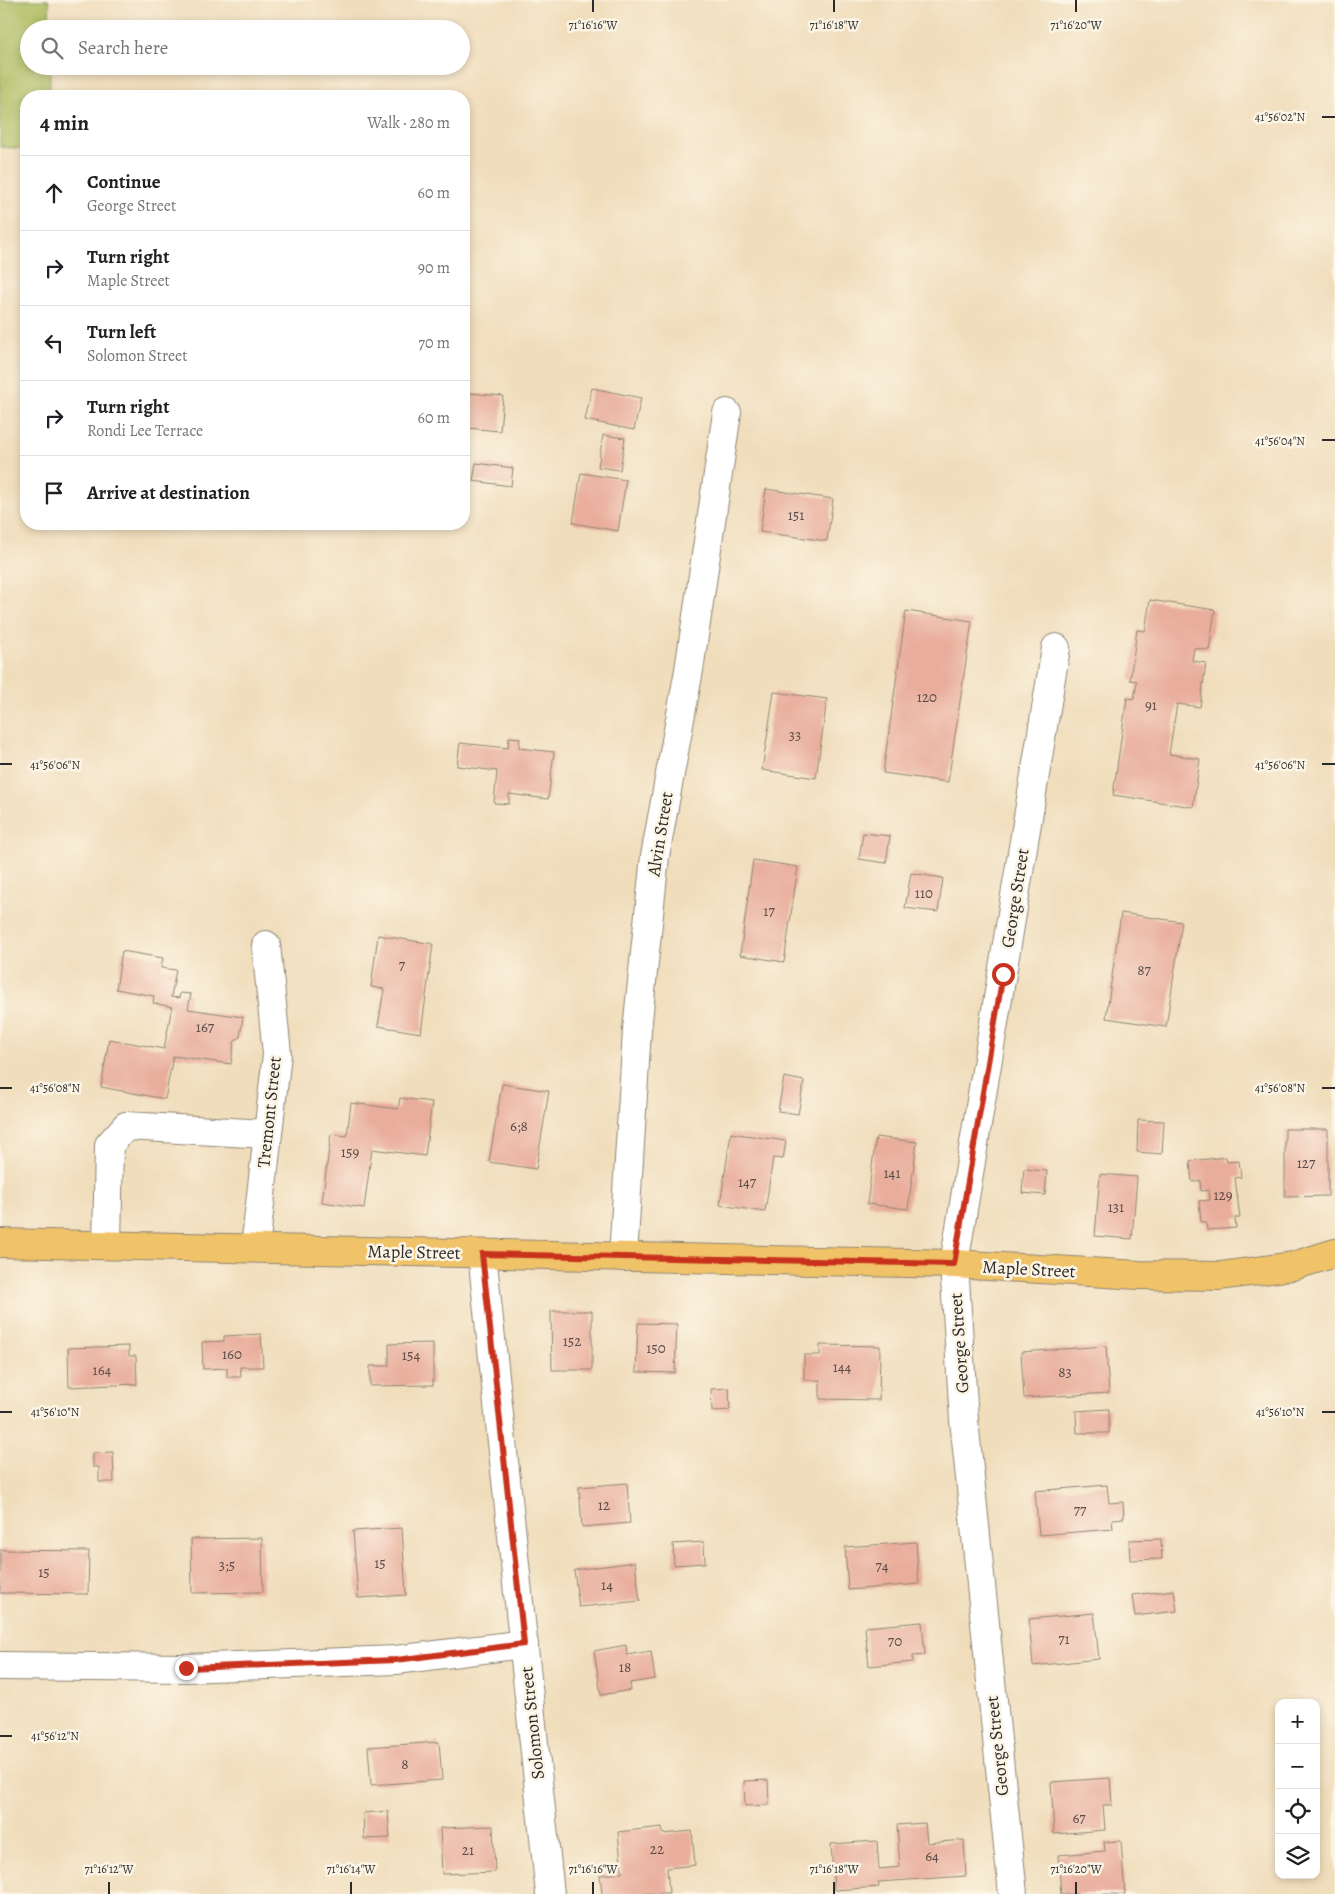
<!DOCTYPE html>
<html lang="en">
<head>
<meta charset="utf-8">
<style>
  body { margin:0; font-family:Alegreya,serif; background:#f6f6f6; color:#202124 }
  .controls { position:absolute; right:15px; bottom:15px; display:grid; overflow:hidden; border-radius:10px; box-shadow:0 2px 8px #0003 }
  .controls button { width:45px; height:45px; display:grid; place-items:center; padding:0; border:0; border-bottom:1px solid #e0e0e0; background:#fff; color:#202124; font:25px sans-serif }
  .stop { position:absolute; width:15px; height:15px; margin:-11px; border:4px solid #c8321e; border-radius:50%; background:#fff }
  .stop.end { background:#c8321e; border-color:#fff; box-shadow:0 1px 5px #0008 }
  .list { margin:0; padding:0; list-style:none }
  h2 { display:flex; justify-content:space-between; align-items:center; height:65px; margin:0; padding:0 20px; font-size:21px }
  h2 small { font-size:16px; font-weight:400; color:#757577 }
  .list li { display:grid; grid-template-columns:32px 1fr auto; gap:15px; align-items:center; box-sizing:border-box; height:75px; padding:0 20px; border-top:1px solid #e0e0e0 }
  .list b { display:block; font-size:19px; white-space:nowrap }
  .list p { margin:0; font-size:16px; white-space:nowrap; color:#757577 }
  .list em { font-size:16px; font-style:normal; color:#757577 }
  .icon { flex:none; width:28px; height:28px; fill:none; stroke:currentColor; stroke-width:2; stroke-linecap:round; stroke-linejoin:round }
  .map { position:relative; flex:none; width:1335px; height:1894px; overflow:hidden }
  .search { position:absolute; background:#fff; box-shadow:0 2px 8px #0003; left:20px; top:20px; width:450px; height:55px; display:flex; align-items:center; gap:12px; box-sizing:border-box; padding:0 18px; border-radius:28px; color:#757577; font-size:19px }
  .panel { position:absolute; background:#fff; box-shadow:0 2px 8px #0003; left:20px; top:90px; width:450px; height:440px; border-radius:20px }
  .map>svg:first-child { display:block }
  .green { fill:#acbb5e; stroke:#6c7344 }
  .building { fill:#e9ad9b }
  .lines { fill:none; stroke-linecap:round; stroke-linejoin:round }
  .minor-casing { stroke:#8e8473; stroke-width:30 }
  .major-casing { stroke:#8e8473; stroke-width:30 }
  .minor { stroke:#fff; stroke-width:28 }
  .major { stroke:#f1c369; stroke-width:28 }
  .route { stroke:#c8321e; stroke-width:6 }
  .ticks { fill:none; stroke:#2b2b2b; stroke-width:2 }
  .labels { text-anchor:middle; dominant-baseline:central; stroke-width:5; stroke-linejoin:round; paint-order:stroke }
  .number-label { font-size:15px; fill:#5a4c47 }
  .street-label { font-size:18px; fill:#2b2b2b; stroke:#fcf5e5 }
  .ticks-label { font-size:12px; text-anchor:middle; fill:#2b2b2b; stroke:#fcf5e5; stroke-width:5; stroke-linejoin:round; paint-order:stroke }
</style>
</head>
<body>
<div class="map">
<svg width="1335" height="1894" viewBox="0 0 1335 1894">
  <rect width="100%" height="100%" fill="#fcf5e5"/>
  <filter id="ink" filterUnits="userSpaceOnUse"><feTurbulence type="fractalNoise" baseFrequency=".02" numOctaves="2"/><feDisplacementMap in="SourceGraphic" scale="10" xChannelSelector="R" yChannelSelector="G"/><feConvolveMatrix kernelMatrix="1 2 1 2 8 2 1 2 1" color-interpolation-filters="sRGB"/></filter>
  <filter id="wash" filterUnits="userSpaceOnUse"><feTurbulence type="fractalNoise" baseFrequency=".0096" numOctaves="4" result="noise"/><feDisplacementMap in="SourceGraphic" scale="20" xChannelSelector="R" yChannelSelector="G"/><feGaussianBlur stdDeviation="1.12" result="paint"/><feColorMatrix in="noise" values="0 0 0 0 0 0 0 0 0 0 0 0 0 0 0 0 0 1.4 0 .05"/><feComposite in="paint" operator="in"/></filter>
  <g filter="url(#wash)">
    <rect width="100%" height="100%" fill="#f0ddbb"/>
    <polygon class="green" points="0,0 49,0 50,29 29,29 29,66 50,66 50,96 26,96 26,149 0,147"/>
    <g id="blocks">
      <g class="building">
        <polygon points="592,388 641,398 634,430 585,420"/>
        <polygon points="470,393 503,396 500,431 467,428"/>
        <polygon points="603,435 625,438 620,470 598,467"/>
        <polygon points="476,463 513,468 511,486 473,481"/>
        <polygon points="581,473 626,480 618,531 573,523"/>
        <polygon points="766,489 833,499 827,541 760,532"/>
        <polygon points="1150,600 1215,610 1209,650 1194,648 1192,661 1206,663 1200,707 1177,704 1169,754 1200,759 1193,807 1113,795 1127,698 1134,699 1137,681 1130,680 1137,630 1145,631"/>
        <polygon points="906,611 972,621 948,782 883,773"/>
        <polygon points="774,692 827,699 816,778 762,770"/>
        <polygon points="509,737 520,738 519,748 554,752 548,799 509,794 509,804 494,803 497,771 457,766 460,743 508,748"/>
        <polygon points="863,833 890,836 886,863 859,859"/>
        <polygon points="753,860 798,867 784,962 740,955"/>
        <polygon points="911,873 943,878 938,912 905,908"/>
        <polygon points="1121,913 1182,922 1166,1027 1106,1018"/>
        <polygon points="378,935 433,944 421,1033 378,1026 384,989 371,987"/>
        <polygon points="122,951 163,958 161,968 176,970 171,997 179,998 180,993 191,994 188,1009 243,1017 240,1037 234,1042 231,1064 173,1056 165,1099 101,1087 109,1039 164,1049 172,1007 153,1003 154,996 116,989"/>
        <polygon points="784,1077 804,1081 798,1114 778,1111"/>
        <polygon points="502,1084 549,1091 536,1169 489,1162"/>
        <polygon points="400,1098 432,1102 425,1156 372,1149 364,1208 322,1202 331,1134 347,1136 351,1103 398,1109"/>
        <polygon points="1138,1120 1164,1121 1162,1154 1137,1152"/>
        <polygon points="1285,1129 1328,1129 1328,1196 1285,1197"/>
        <polygon points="731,1133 786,1141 783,1159 773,1158 765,1212 720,1205"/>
        <polygon points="876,1137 917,1142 908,1209 867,1204"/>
        <polygon points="1226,1157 1227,1162 1239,1161 1241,1177 1235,1178 1240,1218 1235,1218 1236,1228 1207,1230 1206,1222 1201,1222 1199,1201 1210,1200 1209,1190 1201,1191 1200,1180 1192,1182 1190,1161"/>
        <polygon points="1024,1169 1047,1171 1045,1195 1022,1193"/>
        <polygon points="1100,1174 1137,1177 1132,1239 1095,1236"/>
        <polygon points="551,1311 592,1311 592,1370 552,1370"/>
        <polygon points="638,1323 677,1324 675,1373 636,1372"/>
        <polygon points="261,1334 263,1367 240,1367 241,1377 227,1377 227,1368 203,1369 202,1342 224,1341 224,1336"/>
        <polygon points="433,1343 433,1385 370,1386 370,1366 389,1366 389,1344"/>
        <polygon points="820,1345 880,1346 879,1400 820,1399 820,1380 804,1380 804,1355 820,1355"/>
        <polygon points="129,1346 129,1356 136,1356 137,1384 69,1387 68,1348"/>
        <polygon points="1106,1346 1109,1393 1024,1398 1021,1352"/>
        <polygon points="729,1388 730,1410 712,1411 711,1389"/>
        <polygon points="1109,1409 1109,1433 1077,1433 1076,1411"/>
        <polygon points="113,1452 114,1482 99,1482 99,1467 93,1467 93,1453"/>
        <polygon points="627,1483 630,1523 582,1527 579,1487"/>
        <polygon points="1107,1485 1109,1503 1123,1502 1124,1518 1112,1519 1113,1529 1039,1535 1035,1491"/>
        <polygon points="402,1528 406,1595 358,1598 353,1531"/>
        <polygon points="262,1538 263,1592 192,1593 191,1539"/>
        <polygon points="1161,1539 1162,1559 1130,1560 1129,1540"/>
        <polygon points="704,1542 705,1563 674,1565 673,1544"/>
        <polygon points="916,1542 919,1584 848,1590 845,1547"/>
        <polygon points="0,1550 89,1551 88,1594 0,1593"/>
        <polygon points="635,1562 640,1601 579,1607 574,1570"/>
        <polygon points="1174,1590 1177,1611 1135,1616 1132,1595"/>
        <polygon points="1094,1613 1099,1659 1033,1666 1029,1619"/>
        <polygon points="922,1622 925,1655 913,1656 913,1662 869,1666 865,1627"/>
        <polygon points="626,1645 627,1655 651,1651 655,1679 630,1683 631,1690 601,1695 594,1651"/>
        <polygon points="439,1742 442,1780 371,1785 368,1747"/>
        <polygon points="1110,1778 1112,1805 1103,1805 1105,1830 1054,1834 1051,1782"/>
        <polygon points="768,1780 769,1805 745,1806 744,1781"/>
        <polygon points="388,1811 390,1838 364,1839 363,1813"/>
        <polygon points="925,1823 927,1843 964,1840 966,1876 878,1882 879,1887 834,1890 831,1844 877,1841 879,1869 900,1867 897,1825"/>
        <polygon points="493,1826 495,1872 442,1874 440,1828"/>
        <polygon points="662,1827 663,1834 692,1831 695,1865 667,1868 669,1893 602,1894 600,1875 622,1873 618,1832"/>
        <polygon points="1121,1841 1125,1894 1061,1894 1058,1855 1105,1851 1104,1842"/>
      </g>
    </g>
  </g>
  <g filter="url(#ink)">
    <use href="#blocks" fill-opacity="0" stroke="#8e8473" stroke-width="1"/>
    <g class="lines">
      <defs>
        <g id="minor">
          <polyline points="107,1245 109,1145 126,1126 267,1134"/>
          <polyline points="255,1248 277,1054 266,945"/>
          <polyline points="482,1254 550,1894"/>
          <polyline points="623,1257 637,1030 655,856 689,670 727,413"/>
          <polyline points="0,1666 186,1668 396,1660 524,1644"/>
          <polyline points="1013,1894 964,1420 954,1264 1056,648"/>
        </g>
        <polyline id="major" points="0,1243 954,1264 1139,1275 1220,1276 1293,1266 1335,1253"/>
      </defs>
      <use href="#minor" class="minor-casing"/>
      <use href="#major" class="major-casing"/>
      <use href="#minor" class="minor"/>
      <use href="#major" class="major"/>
    </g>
  </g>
  <g class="lines" filter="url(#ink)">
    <polyline class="route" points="186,1668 396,1660 524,1644 482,1254 954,1264 1003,974"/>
  </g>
  <path class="ticks" d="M593 0V12M834 0V12M1076 0V12M1322 117H1335M1322 440H1335M0 764H12M1322 764H1335M0 1088H12M1322 1088H1335M0 1412H12M1322 1412H1335M0 1736H12M109 1882V1894M351 1882V1894M593 1882V1894M834 1882V1894M1076 1882V1894"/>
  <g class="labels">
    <g class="number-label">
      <text x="796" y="515">151</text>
      <text x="927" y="697">120</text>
      <text x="1151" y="705">91</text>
      <text x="795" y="735">33</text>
      <text x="924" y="893">110</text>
      <text x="769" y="911">17</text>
      <text x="402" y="965">7</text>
      <text x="1144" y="970">87</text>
      <text x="205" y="1027">167</text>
      <text x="519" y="1126">6;8</text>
      <text x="350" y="1152">159</text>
      <text x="1306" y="1163">127</text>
      <text x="892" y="1173">141</text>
      <text x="747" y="1182">147</text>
      <text x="1223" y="1195">129</text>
      <text x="1116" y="1207">131</text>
      <text x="572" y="1341">152</text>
      <text x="656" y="1348">150</text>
      <text x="232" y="1354">160</text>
      <text x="411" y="1355">154</text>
      <text x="842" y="1367">144</text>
      <text x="102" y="1370">164</text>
      <text x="1065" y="1372">83</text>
      <text x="604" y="1505">12</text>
      <text x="1080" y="1510">77</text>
      <text x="380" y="1563">15</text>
      <text x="227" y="1565">3;5</text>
      <text x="882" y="1566">74</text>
      <text x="44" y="1572">15</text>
      <text x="607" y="1585">14</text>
      <text x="1064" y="1639">71</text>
      <text x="895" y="1641">70</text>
      <text x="625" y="1667">18</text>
      <text x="405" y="1764">8</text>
      <text x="1079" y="1818">67</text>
      <text x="657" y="1849">22</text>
      <text x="468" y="1850">21</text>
      <text x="932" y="1856">64</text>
    </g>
    <g class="street-label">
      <text transform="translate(660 834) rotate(-81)">Alvin Street</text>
      <text transform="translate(1015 898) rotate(-81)">George Street</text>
      <text transform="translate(269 1112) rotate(-84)">Tremont Street</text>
      <text transform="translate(414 1252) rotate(1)">Maple Street</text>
      <text transform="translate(1029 1269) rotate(3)">Maple Street</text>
      <text transform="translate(959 1343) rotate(-94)">George Street</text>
      <text transform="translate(532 1723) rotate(-96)">Solomon Street</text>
      <text transform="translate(997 1746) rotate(-96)">George Street</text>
    </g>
  </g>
  <g class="ticks-label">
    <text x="593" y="29">71°16'16"W</text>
    <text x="834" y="29">71°16'18"W</text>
    <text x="1076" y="29">71°16'20"W</text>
    <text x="1280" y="121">41°56'02"N</text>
    <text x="1280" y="445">41°56'04"N</text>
    <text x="1280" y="769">41°56'06"N</text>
    <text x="55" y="769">41°56'06"N</text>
    <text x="1280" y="1092">41°56'08"N</text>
    <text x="55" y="1092">41°56'08"N</text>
    <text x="1280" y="1416">41°56'10"N</text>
    <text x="55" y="1416">41°56'10"N</text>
    <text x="55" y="1740">41°56'12"N</text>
    <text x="109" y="1873">71°16'12"W</text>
    <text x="351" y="1873">71°16'14"W</text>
    <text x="593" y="1873">71°16'16"W</text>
    <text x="834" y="1873">71°16'18"W</text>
    <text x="1076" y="1873">71°16'20"W</text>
  </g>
</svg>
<div class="controls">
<button>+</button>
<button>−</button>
<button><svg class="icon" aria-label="locate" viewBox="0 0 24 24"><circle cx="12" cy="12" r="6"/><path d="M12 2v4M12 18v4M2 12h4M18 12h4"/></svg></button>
<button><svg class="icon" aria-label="layers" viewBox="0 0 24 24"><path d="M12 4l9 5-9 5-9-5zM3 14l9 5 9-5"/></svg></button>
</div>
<div class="stop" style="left:1003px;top:974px"></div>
<div class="stop end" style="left:186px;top:1668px"></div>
<div class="search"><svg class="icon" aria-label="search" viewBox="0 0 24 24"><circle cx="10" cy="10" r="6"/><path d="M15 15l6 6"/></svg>Search here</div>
<section class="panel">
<h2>4 min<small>Walk · 280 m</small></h2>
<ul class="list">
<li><svg class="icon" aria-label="ahead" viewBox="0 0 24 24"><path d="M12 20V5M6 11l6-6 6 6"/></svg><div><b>Continue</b><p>George Street</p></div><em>60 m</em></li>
<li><svg class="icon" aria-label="right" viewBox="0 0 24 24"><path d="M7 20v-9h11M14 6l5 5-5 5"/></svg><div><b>Turn right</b><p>Maple Street</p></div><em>90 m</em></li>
<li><svg class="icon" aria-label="left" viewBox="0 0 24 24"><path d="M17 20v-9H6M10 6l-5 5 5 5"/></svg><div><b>Turn left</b><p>Solomon Street</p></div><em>70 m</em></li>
<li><svg class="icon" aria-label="right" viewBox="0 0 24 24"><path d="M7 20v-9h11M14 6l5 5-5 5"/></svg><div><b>Turn right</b><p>Rondi Lee Terrace</p></div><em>60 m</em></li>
<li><svg class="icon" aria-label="arrive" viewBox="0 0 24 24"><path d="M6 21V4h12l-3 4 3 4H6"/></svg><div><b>Arrive at destination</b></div></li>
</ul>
</section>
</div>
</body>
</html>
